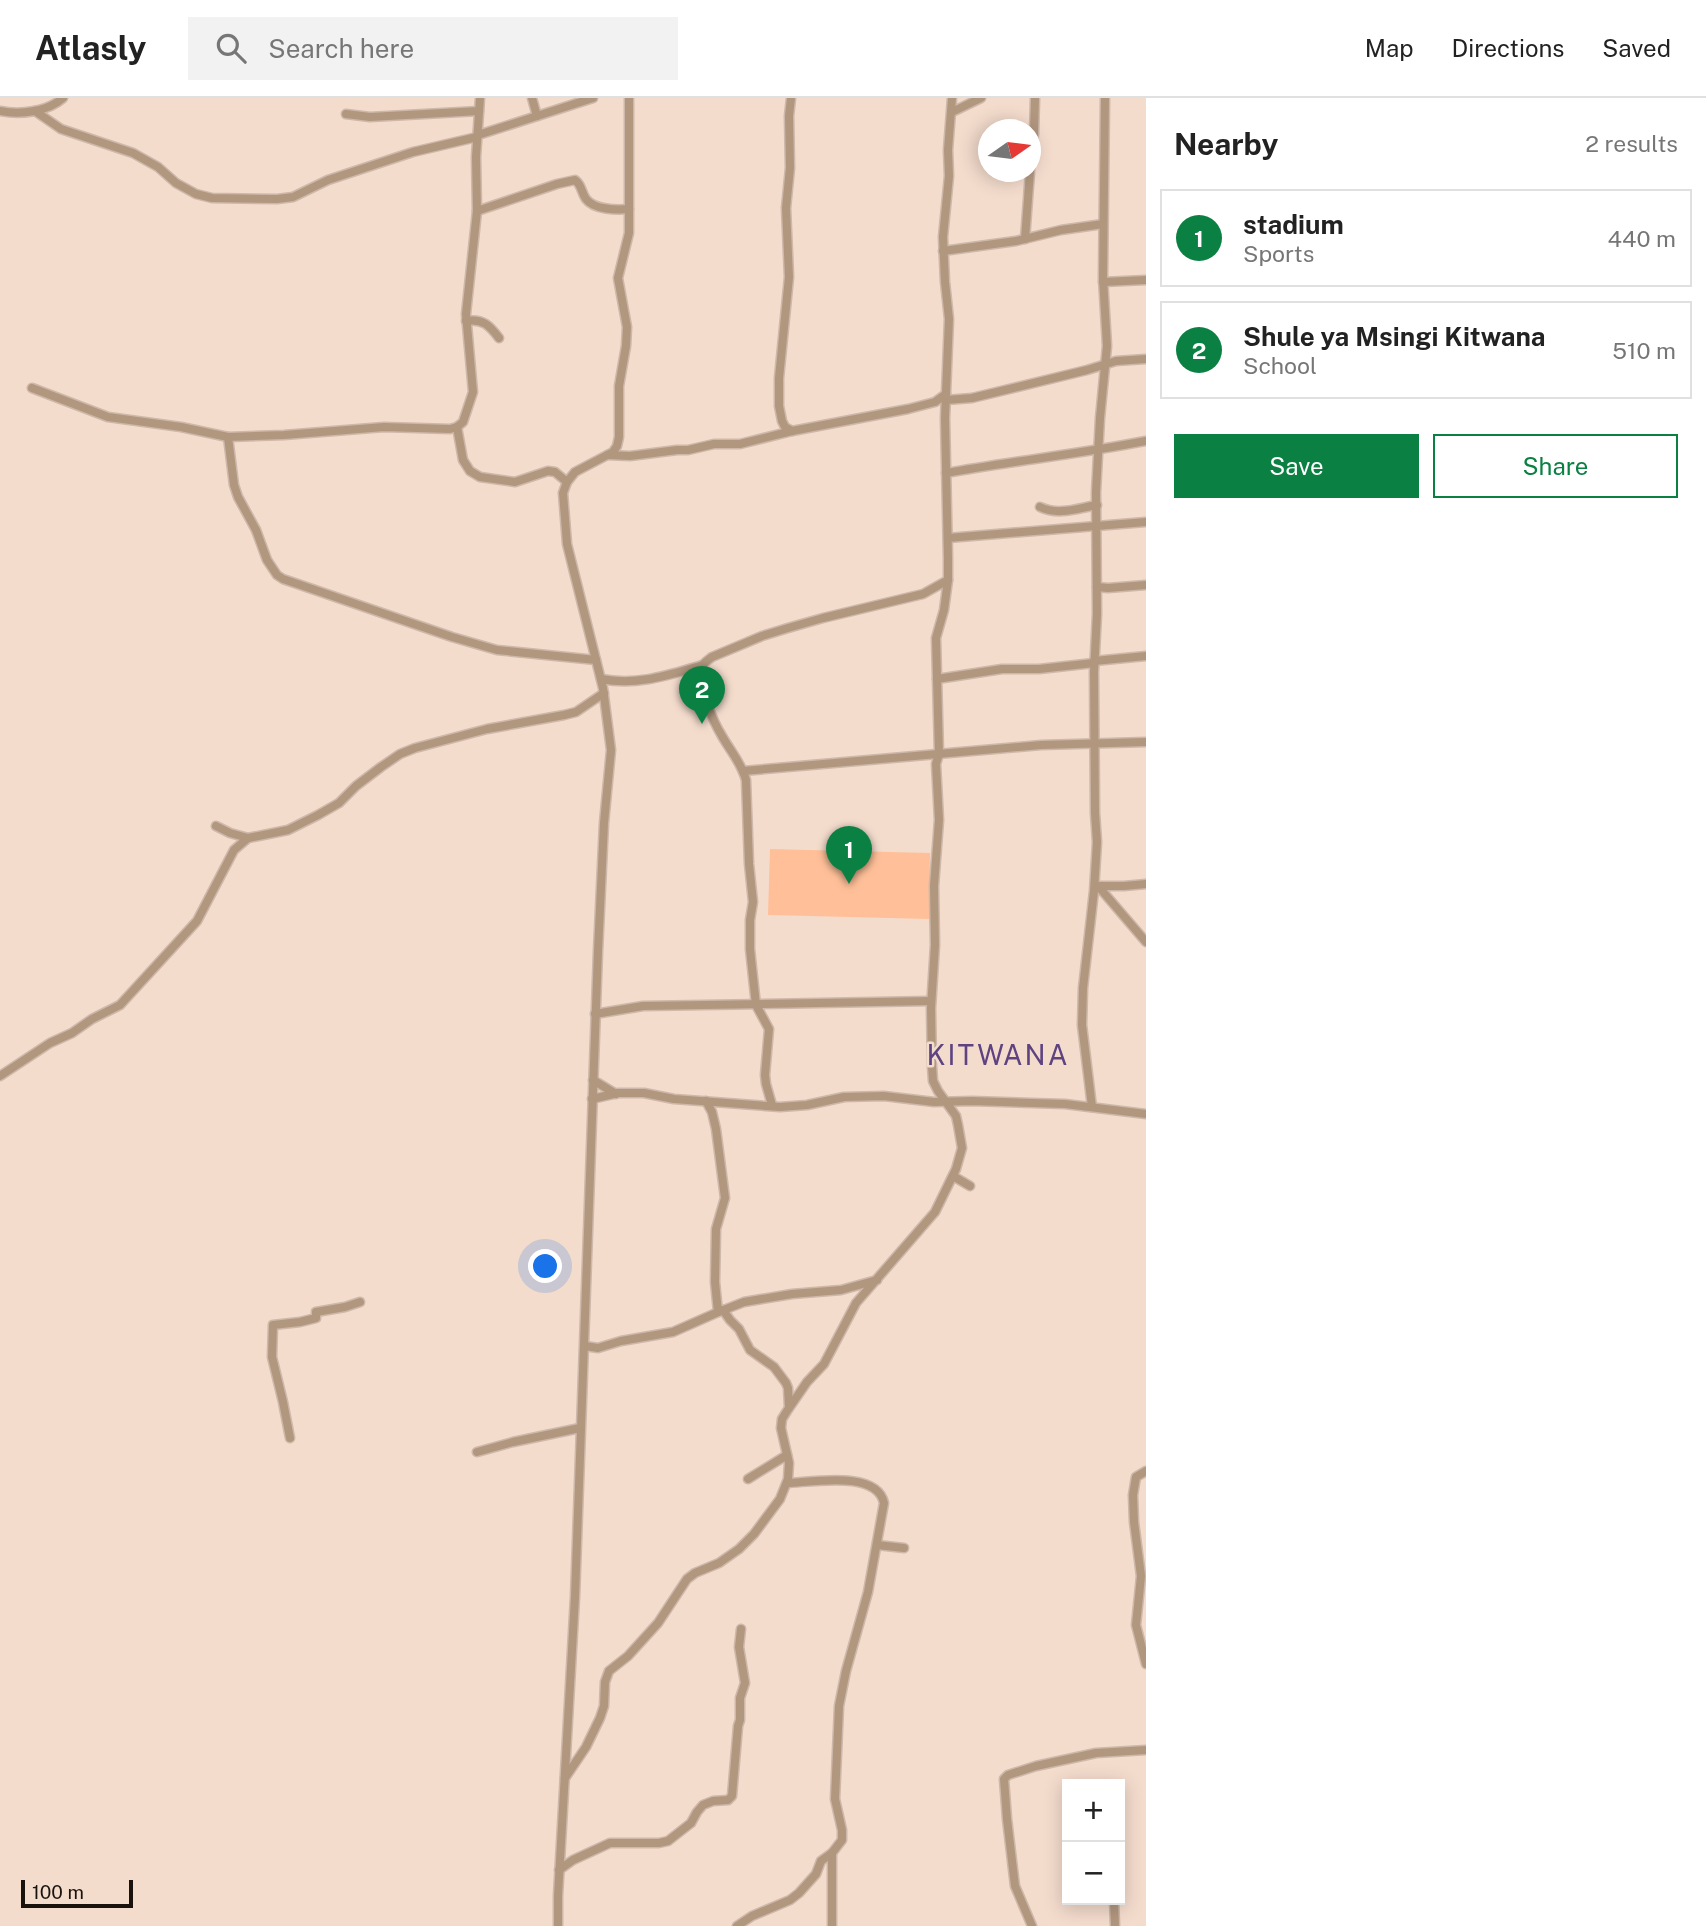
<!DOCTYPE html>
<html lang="en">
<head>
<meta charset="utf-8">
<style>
  body { margin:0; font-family:"Public Sans",sans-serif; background:#f2f2f2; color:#222 }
  .controls { position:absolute; right:21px; bottom:21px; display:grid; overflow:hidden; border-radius:0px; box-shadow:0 4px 18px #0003 }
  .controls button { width:63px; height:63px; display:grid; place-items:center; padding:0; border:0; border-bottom:2px solid #e0e0e0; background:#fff; color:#222; font:35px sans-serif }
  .compass { position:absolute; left:978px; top:21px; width:63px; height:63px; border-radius:50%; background:#fff; box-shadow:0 4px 18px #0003; rotate:76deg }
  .scale { position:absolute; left:21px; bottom:18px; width:112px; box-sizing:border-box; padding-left:7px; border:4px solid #1a120d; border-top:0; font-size:19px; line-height:24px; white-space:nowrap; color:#1a120d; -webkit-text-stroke:5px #f4dccd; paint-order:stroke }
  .you { position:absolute; left:546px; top:1169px; width:24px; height:24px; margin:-18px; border:5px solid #fff; border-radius:50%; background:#1a73e8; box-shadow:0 0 0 10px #1a73e833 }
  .badge { display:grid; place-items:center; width:46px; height:46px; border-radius:50%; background:#0b8043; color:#fff; font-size:23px; font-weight:700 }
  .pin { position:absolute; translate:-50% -58px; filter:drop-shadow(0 2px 4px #0008) }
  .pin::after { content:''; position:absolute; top:37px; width:24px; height:21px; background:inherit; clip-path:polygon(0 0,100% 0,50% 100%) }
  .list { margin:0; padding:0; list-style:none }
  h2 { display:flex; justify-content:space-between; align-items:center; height:91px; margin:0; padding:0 28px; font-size:30px }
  h2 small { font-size:23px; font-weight:400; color:#767676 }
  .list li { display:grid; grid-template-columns:46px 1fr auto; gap:21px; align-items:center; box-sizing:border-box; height:98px; margin:0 14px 14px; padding:0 14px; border:2px solid #e0e0e0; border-radius:0px }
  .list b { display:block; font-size:26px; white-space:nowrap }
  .list p { margin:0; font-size:23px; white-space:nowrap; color:#767676 }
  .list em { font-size:23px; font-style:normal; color:#767676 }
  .actions { display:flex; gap:14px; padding:21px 28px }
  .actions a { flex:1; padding:16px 0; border:2px solid #0b8043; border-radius:0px; text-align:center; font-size:24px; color:#0b8043 }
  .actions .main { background:#0b8043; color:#fff }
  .icon { flex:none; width:38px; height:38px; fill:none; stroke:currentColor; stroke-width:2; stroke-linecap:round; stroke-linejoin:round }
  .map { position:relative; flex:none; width:1146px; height:1828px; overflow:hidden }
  header { display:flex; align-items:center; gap:42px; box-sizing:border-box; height:98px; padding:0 35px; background:#fff; border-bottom:2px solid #e0e0e0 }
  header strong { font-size:33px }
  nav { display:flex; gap:38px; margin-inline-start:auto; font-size:24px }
  .search { width:490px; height:63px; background:#f2f2f2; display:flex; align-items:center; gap:18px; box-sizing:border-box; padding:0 24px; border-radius:0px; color:#767676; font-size:26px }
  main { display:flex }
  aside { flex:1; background:#fff }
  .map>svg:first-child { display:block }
  .green { fill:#ffc099 }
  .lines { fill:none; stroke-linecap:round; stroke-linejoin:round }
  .minor-casing { stroke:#cdb8aa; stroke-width:11 }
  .minor { stroke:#b2977f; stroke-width:8 }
  .labels { text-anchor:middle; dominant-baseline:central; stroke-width:5; stroke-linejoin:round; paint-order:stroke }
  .quarter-label { font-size:28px; letter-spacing:2px; fill:#5e4380; stroke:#f4dccd }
</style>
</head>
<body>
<header>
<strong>Atlasly</strong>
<div class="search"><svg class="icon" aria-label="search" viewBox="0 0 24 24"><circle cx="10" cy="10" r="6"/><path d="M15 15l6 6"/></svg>Search here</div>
<nav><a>Map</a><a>Directions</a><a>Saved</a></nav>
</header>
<main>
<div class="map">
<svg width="1146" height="1828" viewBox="0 0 1146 1828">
  <rect width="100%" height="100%" fill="#f4dccd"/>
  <polygon class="green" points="770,751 930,755 929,821 768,817"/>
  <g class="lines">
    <defs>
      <g id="minor">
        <polyline points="532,0 537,18"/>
        <polyline points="791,0 789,18 790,70 786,110 789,179 779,280 779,308 782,323 785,329 792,333"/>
        <path d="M0 13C20 17 47 14 63 0"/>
        <polyline points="35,13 61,31 133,55 158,69 176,85 196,96 212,100 277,101 293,99 328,82 413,54 477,39"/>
        <polyline points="952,14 981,0"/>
        <polyline points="346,16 370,19 479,13"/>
        <polyline points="478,37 593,0"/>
        <polyline points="1030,71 1034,36 1035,0"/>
        <path d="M477 113 557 86 575 82C582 87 581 94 586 101 594 112 617 112 629 111"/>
        <polyline points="1025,141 1030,74"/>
        <polyline points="943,153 1016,143 1061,132 1103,126"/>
        <polyline points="1103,184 1146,182"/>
        <path d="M466 223C483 220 490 228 499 240"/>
        <polyline points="32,290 108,319 181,329 228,339 284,337 384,329 450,331 457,329 463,324 473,294 466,216 477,113 476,59 480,0"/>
        <polyline points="946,302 972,300 1087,272 1116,263 1146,261"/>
        <polyline points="457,329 463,362 470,373 480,379 515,384 548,373 555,374 567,384"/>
        <polyline points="228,339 234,387 238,399 256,432 267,462 277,477 283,481 452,539 497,552 596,562"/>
        <polyline points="608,357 630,358 677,352 688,352 714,346 740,346 792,333 908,311 935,304 946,296"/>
        <path d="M946 375C1013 363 1080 356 1146 343"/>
        <path d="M1040 409C1059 418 1078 410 1097 407"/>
        <polyline points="948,440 1146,424"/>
        <polyline points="1097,489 1108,490 1146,487"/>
        <polyline points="1094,563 1146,558"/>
        <path d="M601 581C638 588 668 577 703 567"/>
        <polyline points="937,581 1002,571 1039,571 1094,565"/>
        <polyline points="743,673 1041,647 1146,644"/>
        <polyline points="216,728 230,735 248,740"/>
        <polyline points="1097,788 1124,788 1146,786"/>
        <polyline points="1098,788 1146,844"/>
        <polyline points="595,916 643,908 931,903"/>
        <polyline points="0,978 50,945 72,935 92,921 120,907 197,823 234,752 248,740 288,732 318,717 339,705 356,688 381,669 400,656 415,650 487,631 564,617 576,614 604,595"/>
        <polyline points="593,982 616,996"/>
        <polyline points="592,1001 618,995 644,995 674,1001 780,1009 807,1007 844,999 884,998 934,1004 972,1003 1065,1006 1146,1016"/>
        <polyline points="706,1003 712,1014 716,1031 725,1100 716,1131 715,1184 718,1214"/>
        <path d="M772 1007 766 986 765 977 769 931 756 907 750 851V822L753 804 749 766 746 682C741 664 731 654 722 638 714 625 696 585 701 570 703 565 708 562 712 559L762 538 788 530 823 520 923 496 948 482"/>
        <polyline points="1092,1009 1082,927 1083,890 1094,793 1097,744 1095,715 1094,574 1097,516 1096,394 1100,320 1107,248 1103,180 1105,0"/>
        <polyline points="953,1078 970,1088"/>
        <polyline points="723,1212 730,1222 739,1231 750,1252 774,1269 786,1285 788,1290 789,1309"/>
        <polyline points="585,1248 598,1250 621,1243 673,1234 716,1215 744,1204 792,1196 841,1192 877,1182"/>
        <polyline points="290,1340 283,1304 272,1259 273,1227 300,1224 316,1220 316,1214 345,1209 360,1204"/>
        <polyline points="477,1354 513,1344 580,1330"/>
        <polyline points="1146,1373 1136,1379 1133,1397 1134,1424 1141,1478 1136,1527 1146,1566"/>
        <polyline points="748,1381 787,1357"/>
        <polyline points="877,1447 904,1450"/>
        <polyline points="565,1680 586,1649 600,1620 604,1608 605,1584 609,1573 628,1558 658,1525 687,1481 695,1475 719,1465 739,1451 754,1436 780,1401 788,1381 789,1365 781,1330 782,1321 787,1313 807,1284 824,1266 856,1205 935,1114 956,1071 962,1050 958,1027 956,1018 938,993 933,983 932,968 931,910 935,847 934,788 939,722 936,666 939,656 936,540 944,512 948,482 948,460 945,320 949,221 945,184 943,139 949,78 948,52 952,0"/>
        <polyline points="832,1755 832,1828"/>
        <polyline points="559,1772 573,1762 610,1745 659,1745 668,1743 691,1725 697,1714 703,1707 713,1703 728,1702 732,1698 738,1628 740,1622 740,1600 745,1585 739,1549 741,1531"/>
        <polyline points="1114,1802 1115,1828"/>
        <polyline points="558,1828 558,1798 575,1499 598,853 604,725 611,652 603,590 567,446 563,395 567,384 575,374 613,354 617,348 619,339 619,288 626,248 627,229 618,180 629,135 629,0"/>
        <path d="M737 1828 752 1818 790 1802 799 1795 816 1776 821 1763 832 1755 842 1742V1732L835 1701 839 1608 846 1573 868 1494 884 1405C877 1372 813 1384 787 1385"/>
        <polyline points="1032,1828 1015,1788 1007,1721 1004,1681 1008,1677 1036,1668 1096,1655 1146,1652"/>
      </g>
    </defs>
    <use href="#minor" class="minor-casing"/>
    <use href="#minor" class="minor"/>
  </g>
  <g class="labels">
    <g class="quarter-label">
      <text x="998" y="956">KITWANA</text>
    </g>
  </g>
</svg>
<div class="controls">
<button>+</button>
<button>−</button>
</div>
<svg class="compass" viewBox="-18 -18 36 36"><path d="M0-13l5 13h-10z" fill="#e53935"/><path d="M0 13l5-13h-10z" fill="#767676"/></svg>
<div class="scale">100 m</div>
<div class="you"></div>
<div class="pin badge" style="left:849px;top:786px">1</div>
<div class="pin badge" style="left:702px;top:626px">2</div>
</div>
<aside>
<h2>Nearby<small>2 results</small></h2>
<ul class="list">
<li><span class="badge">1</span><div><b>stadium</b><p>Sports</p></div><em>440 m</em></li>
<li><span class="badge">2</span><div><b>Shule ya Msingi Kitwana</b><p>School</p></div><em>510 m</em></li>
</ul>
<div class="actions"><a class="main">Save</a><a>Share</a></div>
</aside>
</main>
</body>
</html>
